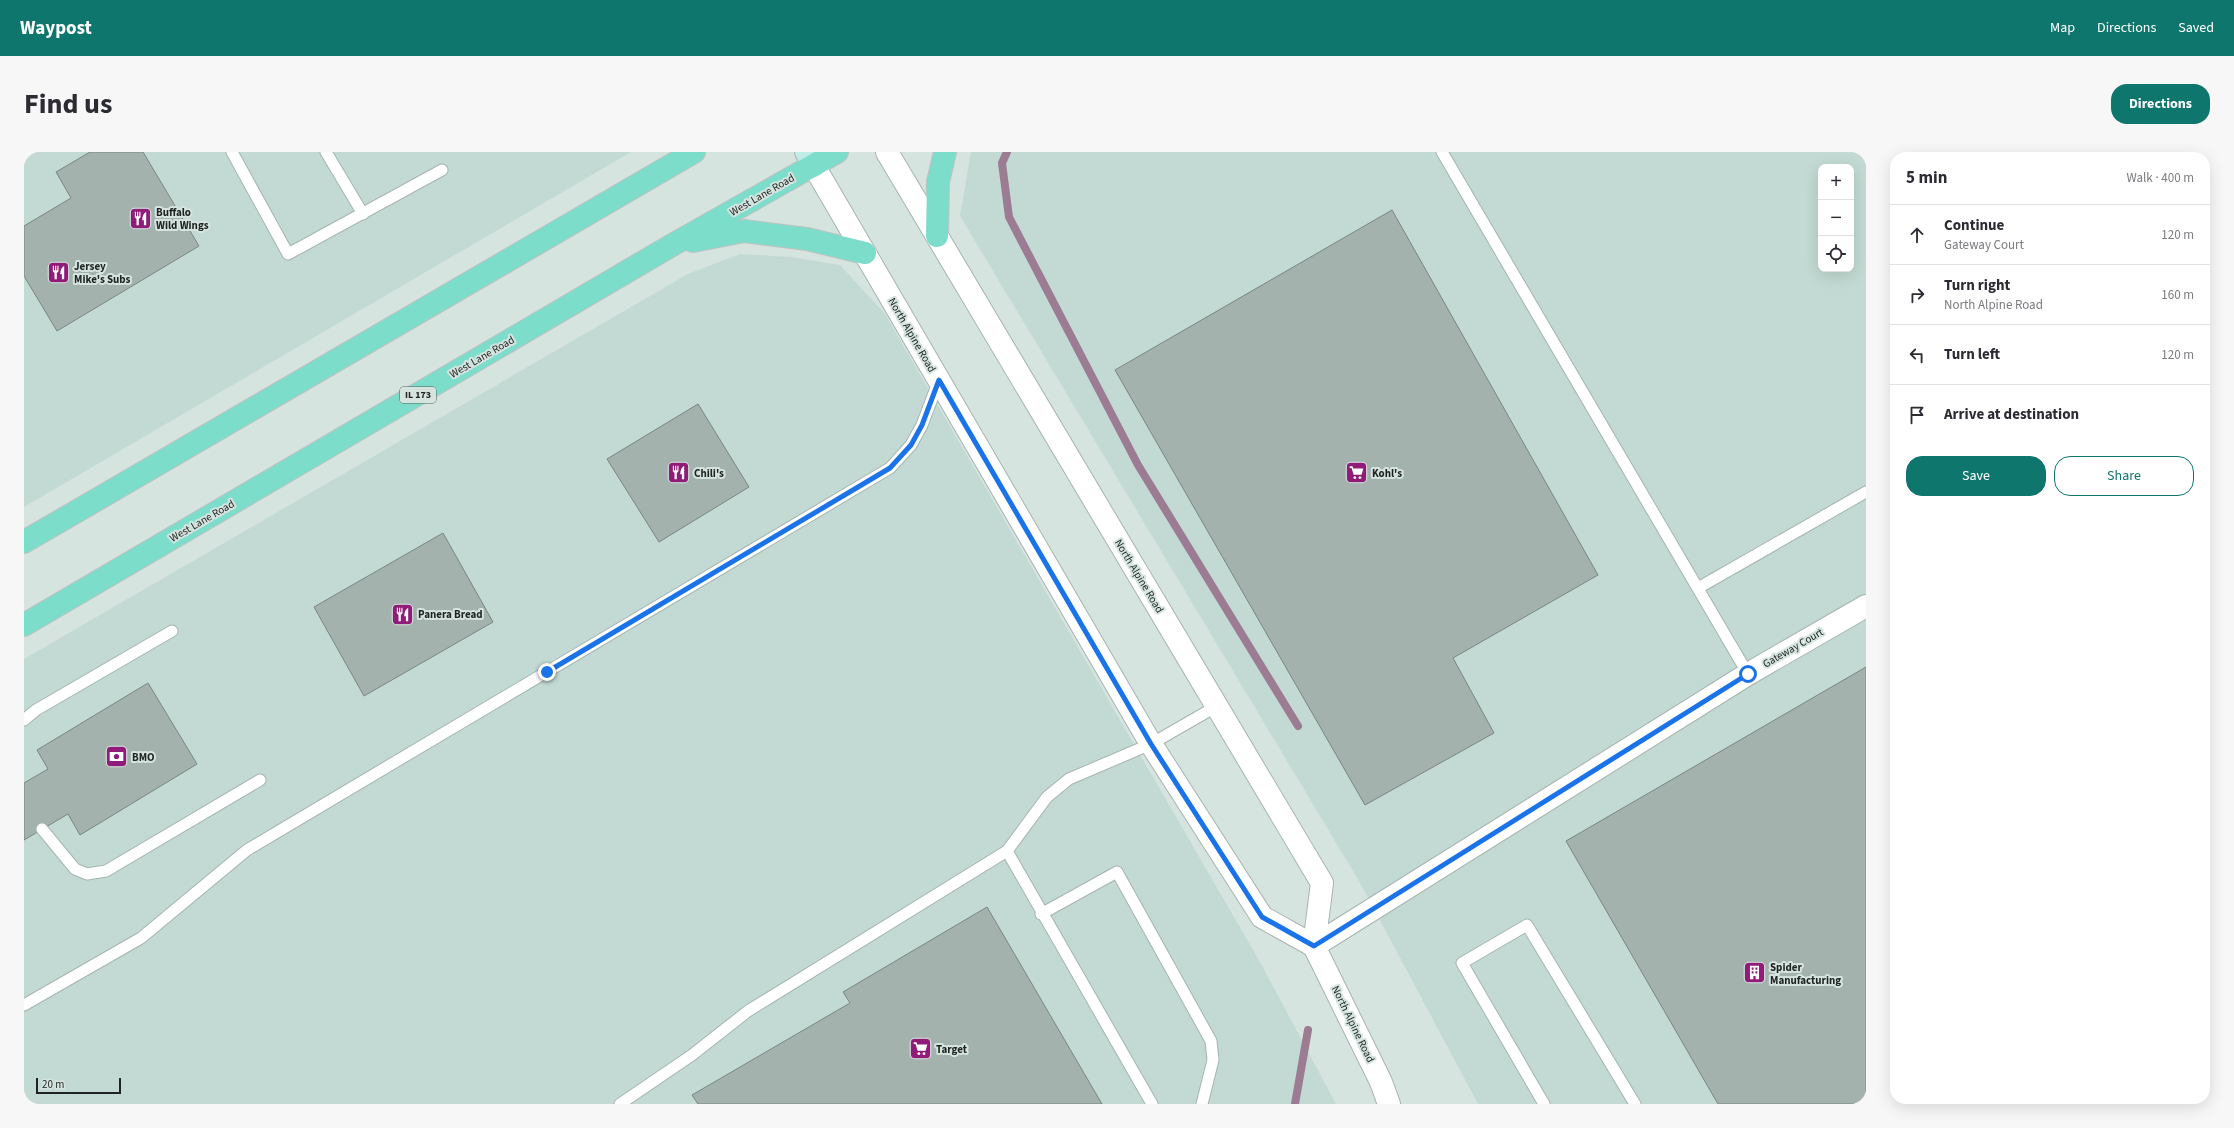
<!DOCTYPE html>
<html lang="en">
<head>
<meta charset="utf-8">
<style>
  body { margin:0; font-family:"Source Sans 3",sans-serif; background:#f7f7f7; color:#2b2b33 }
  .controls { position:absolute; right:12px; top:12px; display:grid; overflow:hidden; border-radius:8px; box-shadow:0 4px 16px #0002 }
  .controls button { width:36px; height:36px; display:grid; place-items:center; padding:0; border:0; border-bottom:1px solid #e1e1e2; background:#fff; color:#2b2b33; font:20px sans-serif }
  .scale { position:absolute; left:12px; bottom:10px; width:85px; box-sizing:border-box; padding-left:4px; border:2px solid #1f2422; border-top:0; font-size:11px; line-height:14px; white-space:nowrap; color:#1f2422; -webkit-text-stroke:3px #d6e4e0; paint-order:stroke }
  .stop { position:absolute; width:12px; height:12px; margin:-9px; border:3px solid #1a73e8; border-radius:50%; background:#fff }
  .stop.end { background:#1a73e8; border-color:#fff; box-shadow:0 1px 4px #0008 }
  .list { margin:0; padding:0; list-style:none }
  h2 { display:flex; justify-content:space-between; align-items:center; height:52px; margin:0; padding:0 16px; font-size:17px }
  h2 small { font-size:13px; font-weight:400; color:#7c7c81 }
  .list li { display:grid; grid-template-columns:26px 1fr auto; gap:12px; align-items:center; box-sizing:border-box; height:60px; padding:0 16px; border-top:1px solid #e1e1e2 }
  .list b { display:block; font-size:15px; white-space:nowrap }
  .list p { margin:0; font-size:13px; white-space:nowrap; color:#7c7c81 }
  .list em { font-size:13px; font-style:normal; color:#7c7c81 }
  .actions { display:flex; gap:8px; padding:12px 16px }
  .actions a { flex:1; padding:9px 0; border:1px solid #0f766e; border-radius:16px; text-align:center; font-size:14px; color:#0f766e }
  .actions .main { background:#0f766e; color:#fff }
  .icon { flex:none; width:22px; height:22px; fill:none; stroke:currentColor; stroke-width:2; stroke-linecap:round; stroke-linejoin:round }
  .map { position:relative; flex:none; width:1842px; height:952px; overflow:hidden; border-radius:16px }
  header { display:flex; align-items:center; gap:24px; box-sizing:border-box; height:56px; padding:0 20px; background:#0f766e; color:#fff }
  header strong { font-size:19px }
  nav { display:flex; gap:22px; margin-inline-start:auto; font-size:14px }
  .intro { display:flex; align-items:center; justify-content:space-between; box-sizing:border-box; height:96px; padding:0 24px }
  h1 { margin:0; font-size:28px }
  .button { padding:10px 18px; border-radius:16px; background:#0f766e; color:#fff; font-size:14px; font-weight:700 }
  main { display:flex; gap:24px; padding:0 24px }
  aside { flex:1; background:#fff; border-radius:16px; box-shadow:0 4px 16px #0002 }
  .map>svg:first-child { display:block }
  .built { fill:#c2dad3; fill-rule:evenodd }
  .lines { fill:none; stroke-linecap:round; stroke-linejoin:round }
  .stream { stroke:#9c7c92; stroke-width:8 }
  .building { fill:#a4b2ad; stroke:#798682 }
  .service-casing { stroke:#a6b4b0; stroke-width:13 }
  .minor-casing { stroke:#a6b4b0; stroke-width:24 }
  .secondary-casing { stroke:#a6b4b0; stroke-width:24 }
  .primary-casing { stroke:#c0c2c1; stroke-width:24 }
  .service { stroke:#fff; stroke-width:11 }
  .minor { stroke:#fff; stroke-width:22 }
  .secondary { stroke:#beeee5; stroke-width:22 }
  .primary { stroke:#7dddcb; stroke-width:22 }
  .route { stroke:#1a73e8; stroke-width:5 }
  .labels { text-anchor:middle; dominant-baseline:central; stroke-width:4; stroke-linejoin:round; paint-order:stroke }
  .shield { fill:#d6e4e0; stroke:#565e5b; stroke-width:1 }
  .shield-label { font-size:10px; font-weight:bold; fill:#1f2422 }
  .street-label { font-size:11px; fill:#1f2422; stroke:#d6e4e0 }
  .poi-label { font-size:11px; font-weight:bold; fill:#1f2422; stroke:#d6e4e0; text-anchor:start }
</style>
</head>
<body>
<header>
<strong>Waypost</strong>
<nav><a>Map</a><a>Directions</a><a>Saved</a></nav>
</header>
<div class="intro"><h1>Find us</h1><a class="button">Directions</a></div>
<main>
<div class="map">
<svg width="1842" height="952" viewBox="0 0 1842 952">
  <rect width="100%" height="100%" fill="#d6e4e0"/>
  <g class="built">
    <polygon points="0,0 607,0 0,355"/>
    <path d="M947 0H1842V952H1454L1335 729 936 64ZM1797 15H1827V117H1797Z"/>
    <polygon points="716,102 767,105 816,113 861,162 1236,810 1312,952 0,952 0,507 664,122"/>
  </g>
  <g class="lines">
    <g class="stream">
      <polyline points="983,0 978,11 985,65 1114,313 1274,574"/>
      <polyline points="1271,952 1284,878"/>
    </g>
  </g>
  <g class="building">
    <polygon points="66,0 119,0 175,94 33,179 0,124 0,74 47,46 32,20"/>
    <polygon points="1368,58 1574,423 1429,506 1470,581 1341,653 1091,218"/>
    <polygon points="674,252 725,335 635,390 583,307"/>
    <polygon points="419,381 469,470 340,544 290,455"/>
    <polygon points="1842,515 1842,952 1694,952 1542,689"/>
    <polygon points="124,531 173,612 56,683 44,662 0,688 0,631 24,617 13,598"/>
    <polygon points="963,755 1078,952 674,952 668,943 826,851 819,840"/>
  </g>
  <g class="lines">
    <defs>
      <g id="service">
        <polyline points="208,0 264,102 418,18"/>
        <polyline points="302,0 339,62"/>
        <polyline points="1418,0 1724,522"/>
        <polyline points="1674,436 1842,340"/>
        <polyline points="0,568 12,558 148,479"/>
        <polyline points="18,677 51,717 63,722 82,719 236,628"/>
        <polyline points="983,699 1128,952"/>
        <polyline points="1017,762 1093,720 1187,889 1189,908 1178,952"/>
        <polyline points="0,853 117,786 223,698 866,316 887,293 898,273 915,228"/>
        <polyline points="596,952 668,903 724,859 983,699 1023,645 1045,627 1127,592 1193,554"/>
        <polyline points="1520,952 1438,811 1503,773 1611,952"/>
      </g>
      <g id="minor">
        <polyline points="863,0 1298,731 1290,794 1357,930 1365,952"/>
        <polyline points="790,14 1127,592 1238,765 1290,794"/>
        <polyline points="1290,794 1724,522 1842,454"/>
      </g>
      <polyline id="secondary" points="782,0 790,14"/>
      <g id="primary">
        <polyline points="913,84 914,30 921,0"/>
        <polyline points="669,89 720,79 783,87 841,101"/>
        <polyline points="0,390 670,0"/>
        <polyline points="0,473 650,92 813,0"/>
      </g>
    </defs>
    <use href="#service" class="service-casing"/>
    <use href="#minor" class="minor-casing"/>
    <use href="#secondary" class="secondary-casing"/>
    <use href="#primary" class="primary-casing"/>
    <use href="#service" class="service"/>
    <use href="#minor" class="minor"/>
    <use href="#secondary" class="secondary"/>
    <use href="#primary" class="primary"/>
  </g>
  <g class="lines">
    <polyline class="route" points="523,520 866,316 887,293 898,273 915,228 1127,592 1238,765 1290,794 1724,522"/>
  </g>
  <defs>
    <symbol id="restaurant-square" viewBox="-11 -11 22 22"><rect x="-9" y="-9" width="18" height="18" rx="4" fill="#911b79" stroke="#d6e4e0"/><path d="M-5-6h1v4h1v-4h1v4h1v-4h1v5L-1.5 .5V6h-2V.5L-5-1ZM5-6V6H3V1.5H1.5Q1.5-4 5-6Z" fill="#fff"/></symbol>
    <symbol id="supermarket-square" viewBox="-11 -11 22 22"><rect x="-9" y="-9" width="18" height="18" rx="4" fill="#911b79" stroke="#d6e4e0"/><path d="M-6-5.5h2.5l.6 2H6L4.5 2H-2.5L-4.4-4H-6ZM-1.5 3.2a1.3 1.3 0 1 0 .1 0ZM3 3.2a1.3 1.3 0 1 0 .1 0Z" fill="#fff"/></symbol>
    <symbol id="bank-square" viewBox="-11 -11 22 22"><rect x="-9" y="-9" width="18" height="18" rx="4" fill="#911b79" stroke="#d6e4e0"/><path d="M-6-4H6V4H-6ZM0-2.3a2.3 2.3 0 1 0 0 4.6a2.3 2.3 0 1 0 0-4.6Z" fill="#fff"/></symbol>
    <symbol id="building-square" viewBox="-11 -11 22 22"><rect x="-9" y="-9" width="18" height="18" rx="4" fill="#911b79" stroke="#d6e4e0"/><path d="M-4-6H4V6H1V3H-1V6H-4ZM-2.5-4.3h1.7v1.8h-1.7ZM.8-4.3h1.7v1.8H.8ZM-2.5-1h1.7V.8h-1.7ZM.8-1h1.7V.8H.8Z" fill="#fff"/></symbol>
  </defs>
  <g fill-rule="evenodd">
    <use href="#restaurant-square" x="104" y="54" width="25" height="25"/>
    <use href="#restaurant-square" x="22" y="108" width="25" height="25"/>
    <use href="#restaurant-square" x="642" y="308" width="25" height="25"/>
    <use href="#supermarket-square" x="1320" y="308" width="25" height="25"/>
    <use href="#restaurant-square" x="366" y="450" width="25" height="25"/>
    <use href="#bank-square" x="80" y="592" width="25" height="25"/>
    <use href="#building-square" x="1718" y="808" width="25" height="25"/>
    <use href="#supermarket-square" x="884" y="884" width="25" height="25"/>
  </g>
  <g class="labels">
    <rect class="shield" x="376" y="235" width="36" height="16" rx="3"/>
    <g class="shield-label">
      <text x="394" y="243">IL 173</text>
    </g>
    <g class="street-label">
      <text transform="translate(738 43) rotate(-30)">West Lane Road</text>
      <text transform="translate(888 183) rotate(60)">North Alpine Road</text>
      <text transform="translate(458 205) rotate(-30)">West Lane Road</text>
      <text transform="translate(178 369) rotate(-30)">West Lane Road</text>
      <text transform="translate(1115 424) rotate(59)">North Alpine Road</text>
      <text transform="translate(1769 496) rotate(-30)">Gateway Court</text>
      <text transform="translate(1329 872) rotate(64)">North Alpine Road</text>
    </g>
    <g class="poi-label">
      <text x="132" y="60">Buffalo<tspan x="132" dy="13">Wild Wings</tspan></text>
      <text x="50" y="114">Jersey<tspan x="50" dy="13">Mike's Subs</tspan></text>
      <text x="670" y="321">Chili's</text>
      <text x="1348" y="321">Kohl's</text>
      <text x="394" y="462">Panera Bread</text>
      <text x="108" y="605">BMO</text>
      <text x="1746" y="815">Spider<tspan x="1746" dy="13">Manufacturing</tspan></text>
      <text x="912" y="897">Target</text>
    </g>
  </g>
</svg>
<div class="controls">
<button>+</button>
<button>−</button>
<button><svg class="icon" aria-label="locate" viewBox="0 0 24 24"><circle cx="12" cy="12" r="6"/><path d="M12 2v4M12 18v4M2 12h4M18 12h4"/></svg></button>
</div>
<div class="scale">20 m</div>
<div class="stop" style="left:1724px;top:522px"></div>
<div class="stop end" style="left:523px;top:520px"></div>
</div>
<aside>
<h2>5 min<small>Walk · 400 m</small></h2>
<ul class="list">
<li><svg class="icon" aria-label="ahead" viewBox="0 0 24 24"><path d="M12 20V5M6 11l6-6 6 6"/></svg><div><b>Continue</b><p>Gateway Court</p></div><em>120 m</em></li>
<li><svg class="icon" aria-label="right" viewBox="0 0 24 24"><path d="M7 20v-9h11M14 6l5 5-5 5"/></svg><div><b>Turn right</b><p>North Alpine Road</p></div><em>160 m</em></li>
<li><svg class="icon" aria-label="left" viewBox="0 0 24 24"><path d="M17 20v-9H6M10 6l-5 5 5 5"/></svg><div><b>Turn left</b></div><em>120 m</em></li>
<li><svg class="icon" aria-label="arrive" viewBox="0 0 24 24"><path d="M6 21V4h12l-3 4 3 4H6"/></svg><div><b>Arrive at destination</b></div></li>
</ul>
<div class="actions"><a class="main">Save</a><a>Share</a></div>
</aside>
</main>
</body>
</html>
